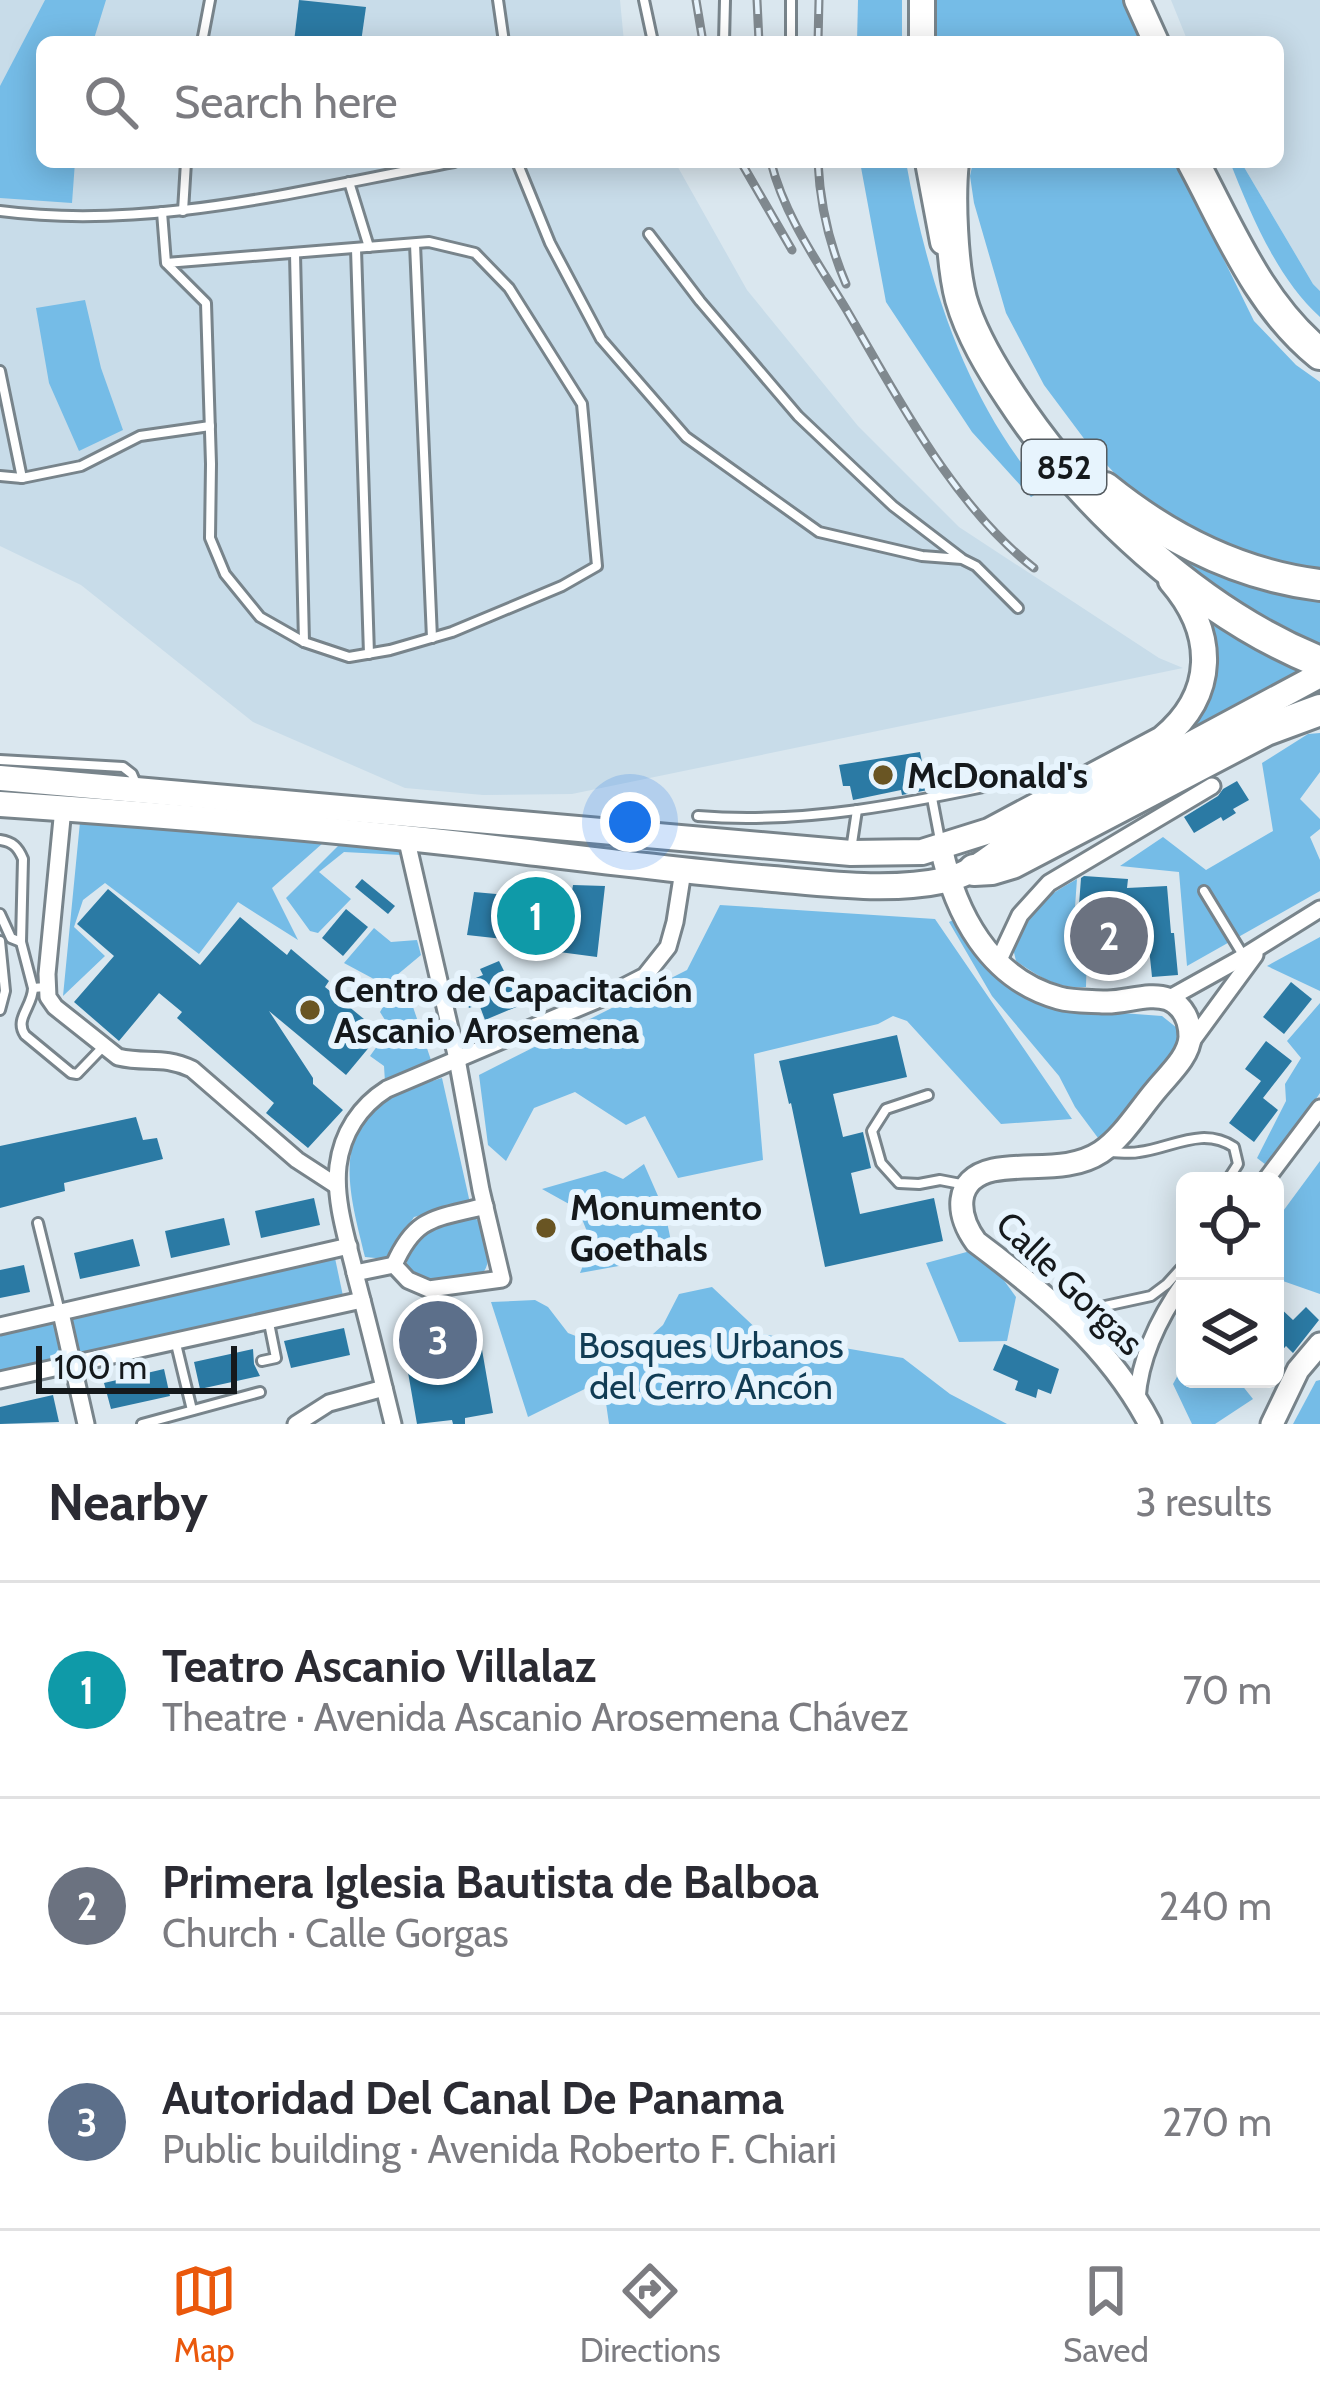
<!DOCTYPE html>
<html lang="en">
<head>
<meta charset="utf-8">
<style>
  body { margin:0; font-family:Cabin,sans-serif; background:#f2f2f3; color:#2b2b33 }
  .controls { position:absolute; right:36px; bottom:36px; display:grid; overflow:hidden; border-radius:18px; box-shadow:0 6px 30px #0003 }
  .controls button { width:108px; height:108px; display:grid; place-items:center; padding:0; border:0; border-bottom:3px solid #e1e1e2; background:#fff; color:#2b2b33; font:60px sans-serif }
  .scale { position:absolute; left:36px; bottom:30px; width:201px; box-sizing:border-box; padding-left:12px; border:6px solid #15191c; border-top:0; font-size:33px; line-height:42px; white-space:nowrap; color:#15191c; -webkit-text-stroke:9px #e7f4fd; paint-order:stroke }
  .you { position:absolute; left:630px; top:822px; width:42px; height:42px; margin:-30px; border:9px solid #fff; border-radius:50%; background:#1a73e8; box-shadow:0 0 0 18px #1a73e833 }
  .badge { display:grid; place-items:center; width:78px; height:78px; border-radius:50%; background:#ea580c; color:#fff; font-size:39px; font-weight:700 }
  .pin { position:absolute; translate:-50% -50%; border:6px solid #fff; box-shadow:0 3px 12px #0006 }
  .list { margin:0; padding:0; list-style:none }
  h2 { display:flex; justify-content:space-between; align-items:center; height:156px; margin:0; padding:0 48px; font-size:51px }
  h2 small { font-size:39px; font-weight:400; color:#7c7c81 }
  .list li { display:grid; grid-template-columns:78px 1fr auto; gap:36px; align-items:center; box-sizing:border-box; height:216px; padding:0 48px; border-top:3px solid #e1e1e2 }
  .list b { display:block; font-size:45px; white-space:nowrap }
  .list p { margin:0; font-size:39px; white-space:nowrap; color:#7c7c81 }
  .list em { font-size:39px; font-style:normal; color:#7c7c81 }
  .icon { flex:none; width:66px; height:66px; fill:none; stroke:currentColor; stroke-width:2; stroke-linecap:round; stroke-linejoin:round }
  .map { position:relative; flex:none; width:1320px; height:1424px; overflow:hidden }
  .search { position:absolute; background:#fff; box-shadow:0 6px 30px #0003; left:36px; right:36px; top:36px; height:132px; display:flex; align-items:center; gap:30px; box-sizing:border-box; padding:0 42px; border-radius:18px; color:#7c7c81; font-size:45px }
  .sheet { height:804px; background:#fff }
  nav { display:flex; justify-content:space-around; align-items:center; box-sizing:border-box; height:168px; border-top:3px solid #e1e1e2; background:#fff; font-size:33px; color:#7c7c81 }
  nav a { display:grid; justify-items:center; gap:6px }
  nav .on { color:#ea580c }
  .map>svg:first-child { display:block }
  .built { fill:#c8dce9 }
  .green { fill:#75bce7 }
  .building { fill:#2b7aa4 }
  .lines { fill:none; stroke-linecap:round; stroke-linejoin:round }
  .lane-casing { stroke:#78848b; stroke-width:14 }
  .street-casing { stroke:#78848b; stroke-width:21 }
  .secondary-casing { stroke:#78848b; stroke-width:27 }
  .primary-casing { stroke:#78848b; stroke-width:30 }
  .highway-casing { stroke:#78848b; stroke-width:36 }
  .lane { stroke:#fff; stroke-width:8 }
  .street { stroke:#fff; stroke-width:15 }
  .secondary { stroke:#fff; stroke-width:21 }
  .primary { stroke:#fff; stroke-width:24 }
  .highway { stroke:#fff; stroke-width:30 }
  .rail-casing { stroke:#80898f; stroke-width:9 }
  .rail { stroke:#e7f4fd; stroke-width:4.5; stroke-dasharray:14; stroke-linecap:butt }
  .poi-dot { fill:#695523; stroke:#e7f4fd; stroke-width:4.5 }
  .labels { text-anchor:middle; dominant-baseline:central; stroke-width:12; stroke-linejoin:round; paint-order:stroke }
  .shield { fill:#e7f4fd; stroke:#545b60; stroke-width:3 }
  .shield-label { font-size:33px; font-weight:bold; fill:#15191c }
  .poi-label { font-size:36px; font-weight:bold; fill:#15191c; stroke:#e7f4fd; text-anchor:start }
  .street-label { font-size:36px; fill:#15191c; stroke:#e7f4fd }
  .park-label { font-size:36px; fill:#113c54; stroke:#e7f4fd }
</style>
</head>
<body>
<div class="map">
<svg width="1320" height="1424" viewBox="0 0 1320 1424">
  <rect width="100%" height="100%" fill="#dae7ef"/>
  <g class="built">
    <polygon points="0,0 620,0 624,42 42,42 42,162 675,162 747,290 858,426 959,527 1159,658 1183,668 572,794 483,795 405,788 253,722 81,585 0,546"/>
    <polygon points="1171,0 1320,0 1320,291 1313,284 1241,162 1278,162 1278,42 1188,42"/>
  </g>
  <g class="green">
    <polygon points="45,0 106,0 93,42 42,42 42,162 75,162 72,203 0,198 0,86"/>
    <polygon points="858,0 902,0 902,42 857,42"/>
    <polygon points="937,0 1132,0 1150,42 1100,42 1054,36 1035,42 936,42"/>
    <path d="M860 162H906C927 278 965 400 1043 490L1031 497 972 432 886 302Z"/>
    <polygon points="973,162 1176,162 1254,321 1296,365 1320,382 1320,574 1293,571 1189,534 1134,494 1091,448 1044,385 1006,313 974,203 970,176"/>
    <path d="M1230 162H1241L1313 284 1320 291V317C1277 278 1251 215 1230 162Z"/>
    <polygon points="85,300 101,368 123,430 79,451 49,383 36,308"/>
    <path d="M1138 523 1320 594V646C1252 623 1192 570 1138 523Z"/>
    <polygon points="1197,598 1312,668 1163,749 1198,710"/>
    <polygon points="1320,733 1320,772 1300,799 1320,819 1320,829 1310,837 1320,860 1320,891 1187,966 1179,872 1120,866 1163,837 1206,870 1273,831 1262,763 1308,734"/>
    <polygon points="80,822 323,843 272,888 298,940 238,902 199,954 105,883 83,900 74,927 105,956 63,996"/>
    <polygon points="341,843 398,846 401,855 344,852 319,872 351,899 318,933 310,931 286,898"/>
    <path d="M1077 879 1075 907 1088 909 1086 987C1056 989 1040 977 1016 961L1012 944C1035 905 1038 901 1077 879Z"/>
    <polygon points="720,905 935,919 1072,1119 1001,1124 907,1021 893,1016 878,1024 754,1054 763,1160 678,1178 645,1116 626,1125 575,1092 534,1108 506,1161 488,1145 479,1075 687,970"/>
    <polygon points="953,920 988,966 1095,1011 1162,1016 1177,1028 1178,1048 1101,1142 1075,1107 1059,1076 992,996 949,922"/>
    <polygon points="374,928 391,942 417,940 421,955 385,985 344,963"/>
    <polygon points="1320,937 1320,991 1267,966"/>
    <polygon points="387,1000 412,1004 433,1066 385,1082 384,1066 370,1056 390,1028 380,1012"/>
    <polygon points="1320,1003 1320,1093 1270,1168 1257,1158 1286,1101 1285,1084 1301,1058 1287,1041"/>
    <path d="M442 1078 470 1203 414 1217 386 1259 365 1257C353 1205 331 1141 381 1100 395 1088 424 1084 442 1078Z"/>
    <polygon points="1320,1161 1320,1294 1280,1280 1275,1286 1275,1222"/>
    <polygon points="644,1164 665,1212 674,1256 580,1273 592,1244 578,1209 542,1189 605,1171 623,1179"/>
    <path d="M467 1215 478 1220C484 1238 496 1262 480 1276 442 1281 386 1296 415 1234Z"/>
    <polygon points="974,1250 1003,1279 1016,1297 1007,1341 959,1342 926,1263"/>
    <polygon points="335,1258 343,1296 79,1357 69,1315"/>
    <polygon points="712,1287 762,1334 903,1358 950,1394 1007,1424 609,1424 604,1389 599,1382 528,1417 491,1302 535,1300 548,1307 568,1333 599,1345 633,1352 663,1325 679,1294"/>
    <polygon points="60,1314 70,1357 0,1376 0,1327"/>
    <polygon points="1185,1362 1185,1379 1237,1379 1253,1399 1215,1424 1192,1424 1173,1384"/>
    <polygon points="1320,1380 1320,1424 1293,1424 1316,1381"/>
  </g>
  <g class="building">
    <polygon points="299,0 366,7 361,42 294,42"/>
    <polygon points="920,752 928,790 902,795 901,790 853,800 850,786 843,786 839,765"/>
    <polygon points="1237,781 1249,800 1233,809 1236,813 1223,821 1221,817 1194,833 1184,817 1218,796 1223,789"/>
    <polygon points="1084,876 1128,879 1127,888 1167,886 1171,933 1174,933 1178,975 1152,977 1147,928 1124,929 1122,968 1092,966 1096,906 1079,905 1081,878"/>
    <polygon points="362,879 395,906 388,914 355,887"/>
    <polygon points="573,885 605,886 597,957 529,948 540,943 467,935 474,892 530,897 531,889 572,891"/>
    <polygon points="108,889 200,965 240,917 287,955 291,949 329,981 325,987 381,1033 346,1075 269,1011 313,1078 313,1084 343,1110 308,1148 266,1113 274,1103 177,1018 182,1012 159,993 119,1041 74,1002 114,956 77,924"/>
    <polygon points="346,909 368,927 343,956 322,938"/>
    <polygon points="499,961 521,1005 485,1020 479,1004 469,1008 459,985 483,975 480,969"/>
    <polygon points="1291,982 1312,999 1284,1034 1263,1017"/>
    <polygon points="897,1035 907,1077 833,1094 843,1137 863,1132 871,1168 851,1173 860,1214 934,1198 943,1241 825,1267 791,1103 789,1104 779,1061"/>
    <polygon points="1266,1041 1292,1061 1263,1098 1278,1110 1254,1142 1229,1123 1261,1081 1245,1069"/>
    <polygon points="136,1117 143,1140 157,1138 163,1159 64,1183 65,1191 0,1208 0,1146"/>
    <polygon points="314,1198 320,1225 261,1238 255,1211"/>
    <polygon points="224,1218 230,1245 171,1258 165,1231"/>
    <polygon points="133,1239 140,1266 80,1279 74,1253"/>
    <polygon points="24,1265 30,1292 0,1298 0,1270"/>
    <polygon points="1275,1303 1293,1320 1306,1307 1319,1320 1293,1353 1286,1346 1275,1358"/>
    <polygon points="457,1304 460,1325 477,1321 493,1413 465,1418 465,1424 453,1424 452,1420 417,1424 401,1332 418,1329 416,1312"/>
    <polygon points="344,1328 350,1355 291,1368 284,1341"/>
    <polygon points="1004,1344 1059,1369 1051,1394 1038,1389 1036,1398 1015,1390 1018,1381 993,1370"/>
    <polygon points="253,1349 254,1364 260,1376 200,1389 194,1362"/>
    <polygon points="164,1369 170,1396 111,1409 104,1383"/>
    <polygon points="53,1395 59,1422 0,1424 0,1407"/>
  </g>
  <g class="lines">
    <defs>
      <g id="lane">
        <polyline points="498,0 504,42"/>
        <polyline points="644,0 653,42"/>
        <polyline points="202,42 210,0"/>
        <polyline points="724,42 725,0"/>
        <polyline points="791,42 791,0"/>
        <polyline points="517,162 550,243 601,339 686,437 819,532 922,556 962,559 976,566 1018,608"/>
        <polyline points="349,182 369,247"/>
        <path d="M0 211C152 231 305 189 454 162"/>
        <polyline points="183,211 186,162"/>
        <polyline points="162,212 166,263 206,303 211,464 210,538 225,574 260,617 304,642 349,657 390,650 452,632 562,586 597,566 582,404 509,288 475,253 429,242 166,263"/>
        <polyline points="649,234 700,301 798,416 893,506 961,558"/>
        <polyline points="415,244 432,638"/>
        <polyline points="356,249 369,654"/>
        <polyline points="295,254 304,642"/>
        <polyline points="0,371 22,478"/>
        <polyline points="0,476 22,478 81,466 140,436 210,426"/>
        <polyline points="0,760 123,767 132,774 137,786"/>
        <polyline points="932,798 940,840"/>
        <path d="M698 816C803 825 910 803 1012 781"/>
        <path d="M0 840C13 842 18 847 23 859L21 942 33 988 45 987"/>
        <polyline points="851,850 857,810"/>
        <polyline points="1204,891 1243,955"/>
        <polyline points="0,914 11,938 21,942"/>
        <polyline points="0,941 5,991 0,1010"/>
        <path d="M33 988C33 1006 14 1019 25 1035L71 1073 77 1074 102 1048"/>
        <polyline points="928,1095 886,1109 872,1131 881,1163 899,1183 919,1184 940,1180 966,1185"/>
        <path d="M1110 1152C1119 1152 1130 1154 1139 1152 1172 1148 1202 1126 1234 1147L1238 1164 1227 1181"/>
        <polyline points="38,1223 60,1312"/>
        <polyline points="1073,1313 1151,1296 1167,1284 1185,1264"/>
        <polyline points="176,1344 192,1410"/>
        <polyline points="262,1361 276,1358 269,1323"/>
        <polyline points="142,1424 260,1392"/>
      </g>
      <g id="street">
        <path d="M63 808 47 974 48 997 55 1007 118 1057C147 1064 162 1055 192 1069L297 1160 337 1186"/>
        <polyline points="997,964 1020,915 1049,883 1212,786"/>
        <polyline points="1168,999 1238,960 1320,909"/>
        <polyline points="1189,1045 1255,955"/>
        <polyline points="1265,1181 1320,1108"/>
        <polyline points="394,1265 408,1280 429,1289 502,1279 481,1190 457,1059 406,837"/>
        <path d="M394 1265C416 1215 436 1219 485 1206"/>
        <polyline points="355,1273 394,1265"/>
        <polyline points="61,1313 86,1424"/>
        <polyline points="0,1326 349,1246"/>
        <polyline points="0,1380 362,1300"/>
        <path d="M1137 1399C1140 1355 1160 1316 1185 1281"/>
        <polyline points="296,1424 329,1403 384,1388"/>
        <path d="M393 1424C381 1375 369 1326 356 1277 348 1242 334 1202 338 1166 342 1133 360 1106 387 1089L604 997 645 976 668 947 675 922 683 871"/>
      </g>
      <g id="secondary">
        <path d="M941 847C955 913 989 979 1059 998 1073 1002 1090 1001 1105 1002 1125 1003 1149 992 1168 999 1184 1006 1190 1021 1190 1037 1189 1057 1168 1075 1156 1090 1139 1110 1123 1137 1101 1152 1069 1173 1028 1163 993 1170 952 1179 957 1216 976 1242 1044 1293 1110 1347 1150 1424"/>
        <polyline points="1272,1424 1298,1370 1320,1344"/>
      </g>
      <g id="primary">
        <polyline points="1137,0 1156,42"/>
        <polyline points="922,42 922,0"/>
        <polyline points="928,162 943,242"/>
        <path d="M0 778 851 853 922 852 989 831 1162 739C1217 694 1216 633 1171 581"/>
        <path d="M0 804C176 816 353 830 528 852 610 862 691 872 773 879 830 884 890 892 946 880 974 873 994 855 1016 838L1320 675"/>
      </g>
      <g id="highway">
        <path d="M953 162C949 197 952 265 961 299 971 334 991 367 1011 397 1081 504 1200 614 1320 662"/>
        <path d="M1193 162C1229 229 1259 305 1320 354"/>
        <path d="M1105 488C1168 539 1238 575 1320 585"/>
        <polyline points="974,870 992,869 1012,863 1266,730 1320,710"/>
      </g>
    </defs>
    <use href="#lane" class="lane-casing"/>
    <use href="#street" class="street-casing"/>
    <use href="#secondary" class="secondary-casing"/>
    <use href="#primary" class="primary-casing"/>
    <use href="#highway" class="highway-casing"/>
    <use href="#lane" class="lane"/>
    <use href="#street" class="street"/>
    <use href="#secondary" class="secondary"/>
    <use href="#primary" class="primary"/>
    <use href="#highway" class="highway"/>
    <defs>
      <g id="rail">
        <polyline points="696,0 703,42"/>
        <polyline points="757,0 759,42"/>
        <polyline points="818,42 819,0"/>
        <polyline points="741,162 792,250"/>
        <path d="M771 162C784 215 818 263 846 309 898 398 953 505 1034 568"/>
        <path d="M818 162C820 206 829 244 846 284"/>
      </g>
    </defs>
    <use href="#rail" class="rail-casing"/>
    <use href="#rail" class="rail"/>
  </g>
  <g class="poi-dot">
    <circle cx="883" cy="775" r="12"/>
    <circle cx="310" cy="1010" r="12"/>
    <circle cx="546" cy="1228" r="12"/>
  </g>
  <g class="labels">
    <rect class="shield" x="1022" y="440" width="84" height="54" rx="9"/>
    <g class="shield-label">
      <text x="1064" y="467">852</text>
    </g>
    <g class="poi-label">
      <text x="907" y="775">McDonald's</text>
      <text x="334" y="989">Centro de Capacitación<tspan x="334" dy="41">Ascanio Arosemena</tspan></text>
      <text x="570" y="1207">Monumento<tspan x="570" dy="41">Goethals</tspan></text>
    </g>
    <g class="street-label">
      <text transform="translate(1070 1283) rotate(44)">Calle Gorgas</text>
    </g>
    <g class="park-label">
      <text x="711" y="1345">Bosques Urbanos<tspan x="711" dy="41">del Cerro Ancón</tspan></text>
    </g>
  </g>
</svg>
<div class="controls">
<button><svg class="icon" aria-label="locate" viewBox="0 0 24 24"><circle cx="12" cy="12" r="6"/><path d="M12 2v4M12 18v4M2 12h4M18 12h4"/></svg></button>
<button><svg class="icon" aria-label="layers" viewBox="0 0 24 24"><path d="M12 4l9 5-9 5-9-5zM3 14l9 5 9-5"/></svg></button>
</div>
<div class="scale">100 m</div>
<div class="you"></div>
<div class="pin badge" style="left:536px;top:916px;background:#0f9aa8">1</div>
<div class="pin badge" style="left:1109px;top:936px;background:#6b7280">2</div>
<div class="pin badge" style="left:438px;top:1340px;background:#5c6f8a">3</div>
<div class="search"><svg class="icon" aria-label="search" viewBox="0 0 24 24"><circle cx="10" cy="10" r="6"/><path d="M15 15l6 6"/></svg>Search here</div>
</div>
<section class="sheet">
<h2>Nearby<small>3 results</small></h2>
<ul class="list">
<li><span class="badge" style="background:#0f9aa8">1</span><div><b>Teatro Ascanio Villalaz</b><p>Theatre · Avenida Ascanio Arosemena Chávez</p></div><em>70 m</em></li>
<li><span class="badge" style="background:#6b7280">2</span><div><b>Primera Iglesia Bautista de Balboa</b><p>Church · Calle Gorgas</p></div><em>240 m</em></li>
<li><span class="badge" style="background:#5c6f8a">3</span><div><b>Autoridad Del Canal De Panama</b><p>Public building · Avenida Roberto F. Chiari</p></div><em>270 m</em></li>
</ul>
</section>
<nav>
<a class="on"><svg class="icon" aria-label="map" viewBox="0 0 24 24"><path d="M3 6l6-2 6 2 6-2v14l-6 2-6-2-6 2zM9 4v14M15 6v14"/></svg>Map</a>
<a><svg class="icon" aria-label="directions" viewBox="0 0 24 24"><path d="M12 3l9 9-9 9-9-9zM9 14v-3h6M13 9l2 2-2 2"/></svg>Directions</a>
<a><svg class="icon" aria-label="saved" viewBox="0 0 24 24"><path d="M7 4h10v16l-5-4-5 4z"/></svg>Saved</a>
</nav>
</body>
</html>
